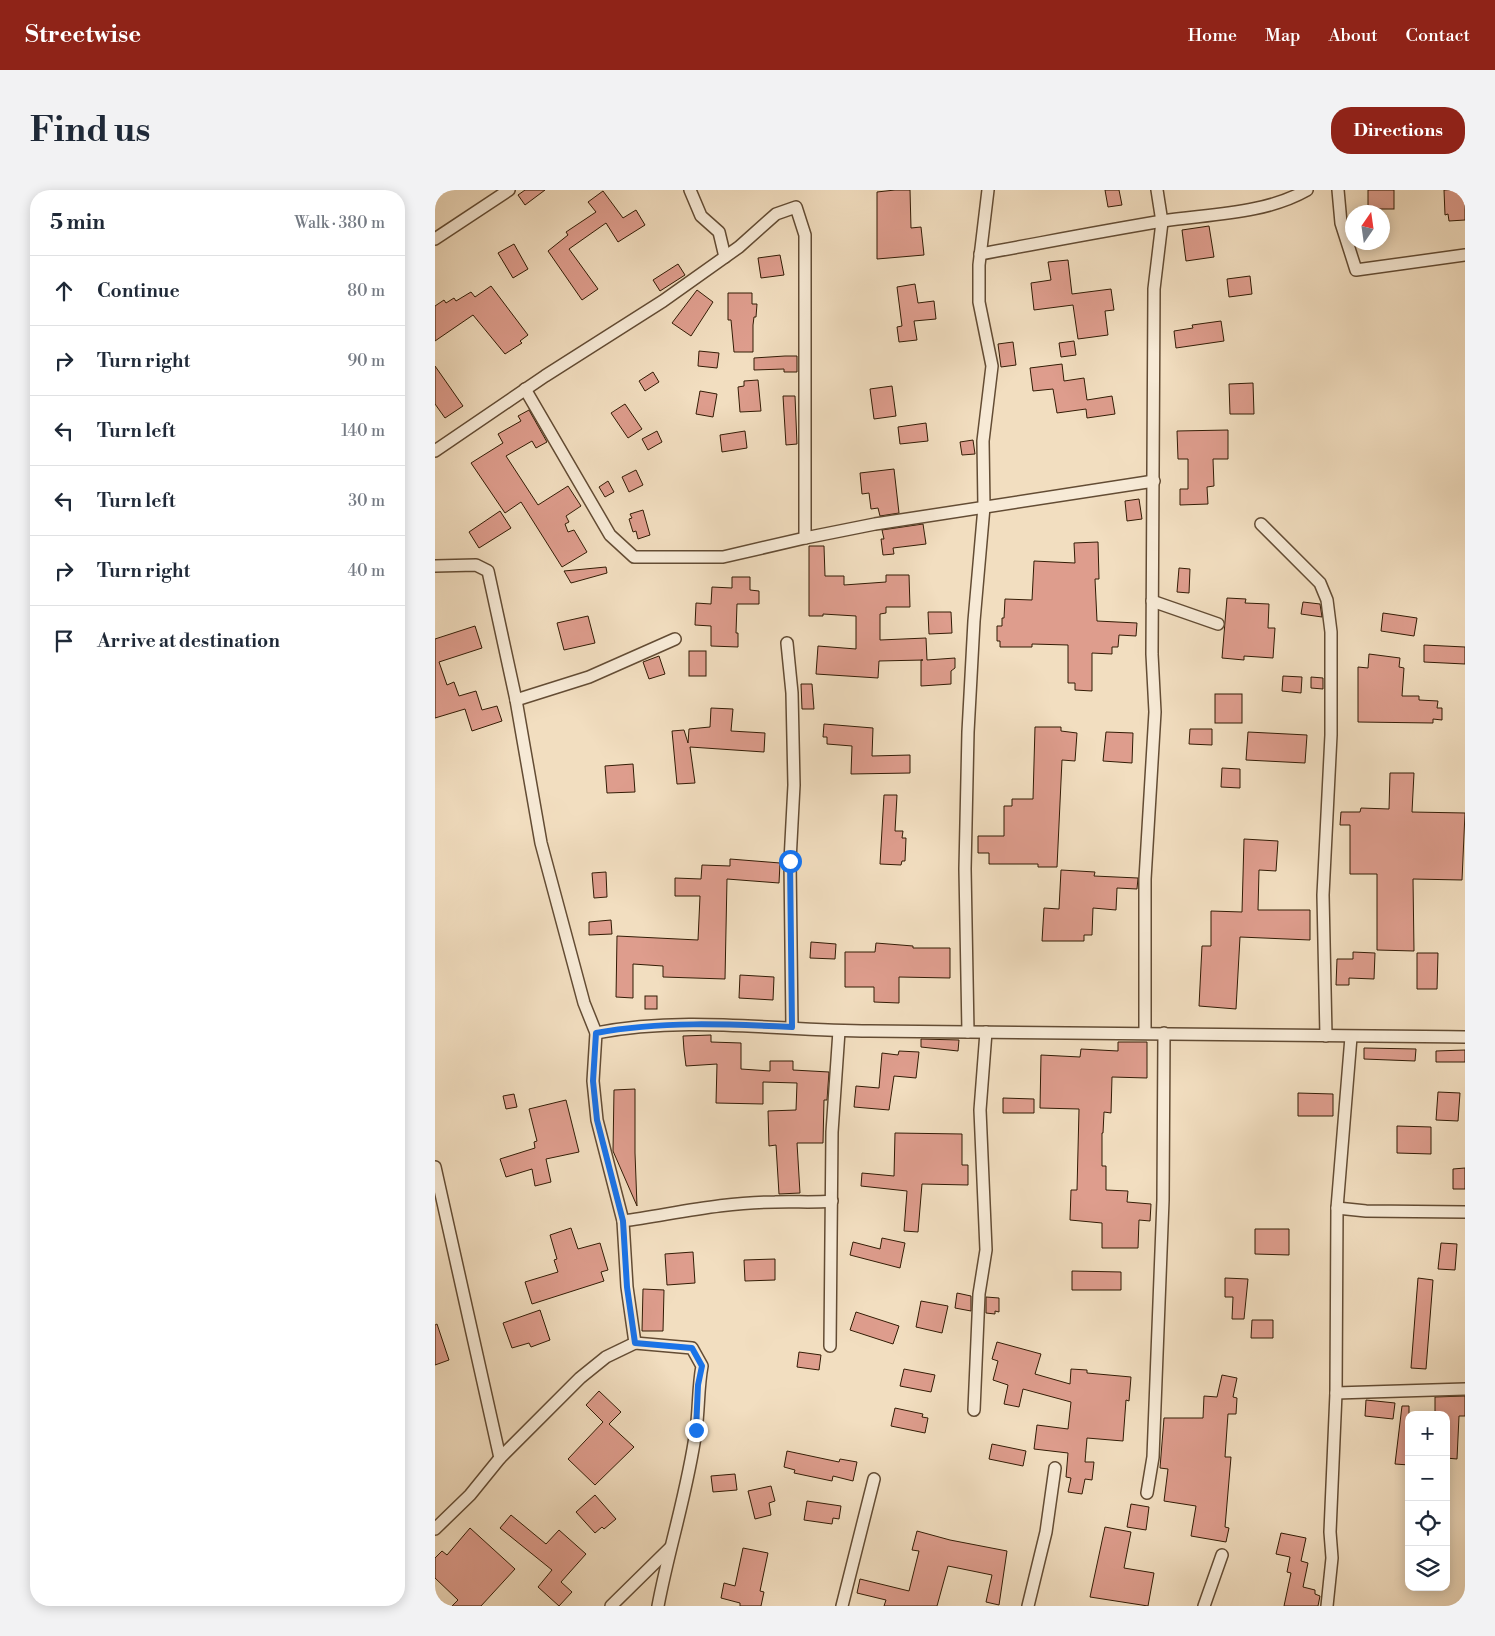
<!DOCTYPE html>
<html lang="en">
<head>
<meta charset="utf-8">
<style>
  body { margin:0; font-family:"Libre Bodoni",serif; background:#f2f2f3; color:#1f2937 }
  .controls { position:absolute; right:15px; bottom:15px; display:grid; overflow:hidden; border-radius:10px; box-shadow:0 2px 12px #0003 }
  .controls button { width:45px; height:45px; display:grid; place-items:center; padding:0; border:0; border-bottom:1px solid #e0e1e3; background:#fff; color:#1f2937; font:25px sans-serif }
  .compass { position:absolute; left:910px; top:15px; width:45px; height:45px; border-radius:50%; background:#fff; box-shadow:0 2px 12px #0003; rotate:13deg }
  .stop { position:absolute; width:15px; height:15px; margin:-11px; border:4px solid #1a73e8; border-radius:50%; background:#fff }
  .stop.end { background:#1a73e8; border-color:#fff; box-shadow:0 1px 5px #0008 }
  .list { margin:0; padding:0; list-style:none }
  h2 { display:flex; justify-content:space-between; align-items:center; height:65px; margin:0; padding:0 20px; font-size:21px }
  h2 small { font-size:16px; font-weight:400; color:#747a83 }
  .list li { display:grid; grid-template-columns:32px 1fr auto; gap:15px; align-items:center; box-sizing:border-box; height:70px; padding:0 20px; border-top:1px solid #e0e1e3 }
  .list b { display:block; font-size:19px; white-space:nowrap }
  .list em { font-size:16px; font-style:normal; color:#747a83 }
  .icon { flex:none; width:28px; height:28px; fill:none; stroke:currentColor; stroke-width:2; stroke-linecap:round; stroke-linejoin:round }
  .map { position:relative; flex:none; width:1030px; height:1416px; overflow:hidden; border-radius:20px }
  header { display:flex; align-items:center; gap:30px; box-sizing:border-box; height:70px; padding:0 25px; background:#8f2418; color:#fff }
  header strong { font-size:24px }
  nav { display:flex; gap:28px; margin-inline-start:auto; font-size:18px }
  .intro { display:flex; align-items:center; justify-content:space-between; box-sizing:border-box; height:120px; padding:0 30px }
  h1 { margin:0; font-size:35px }
  .button { padding:12px 22px; border-radius:20px; background:#8f2418; color:#fff; font-size:18px; font-weight:700 }
  main { display:flex; gap:30px; padding:0 30px }
  aside { flex:1; background:#fff; border-radius:20px; box-shadow:0 2px 12px #0003 }
  .map>svg:first-child { display:block }
  .building { fill:#de9d8d; stroke:#331c05 }
  .lines { fill:none; stroke-linecap:round; stroke-linejoin:round }
  .street-casing { stroke:#634c34; stroke-width:14 }
  .street { stroke:#f7ead6; stroke-width:11 }
  .route { stroke:#1a73e8; stroke-width:6 }
</style>
</head>
<body>
<header>
<strong>Streetwise</strong>
<nav><a>Home</a><a>Map</a><a>About</a><a>Contact</a></nav>
</header>
<div class="intro"><h1>Find us</h1><a class="button">Directions</a></div>
<main>
<aside>
<h2>5 min<small>Walk · 380 m</small></h2>
<ul class="list">
<li><svg class="icon" aria-label="ahead" viewBox="0 0 24 24"><path d="M12 20V5M6 11l6-6 6 6"/></svg><div><b>Continue</b></div><em>80 m</em></li>
<li><svg class="icon" aria-label="right" viewBox="0 0 24 24"><path d="M7 20v-9h11M14 6l5 5-5 5"/></svg><div><b>Turn right</b></div><em>90 m</em></li>
<li><svg class="icon" aria-label="left" viewBox="0 0 24 24"><path d="M17 20v-9H6M10 6l-5 5 5 5"/></svg><div><b>Turn left</b></div><em>140 m</em></li>
<li><svg class="icon" aria-label="left" viewBox="0 0 24 24"><path d="M17 20v-9H6M10 6l-5 5 5 5"/></svg><div><b>Turn left</b></div><em>30 m</em></li>
<li><svg class="icon" aria-label="right" viewBox="0 0 24 24"><path d="M7 20v-9h11M14 6l5 5-5 5"/></svg><div><b>Turn right</b></div><em>40 m</em></li>
<li><svg class="icon" aria-label="arrive" viewBox="0 0 24 24"><path d="M6 21V4h12l-3 4 3 4H6"/></svg><div><b>Arrive at destination</b></div></li>
</ul>
</aside>
<div class="map">
<svg width="1030" height="1416" viewBox="0 0 1030 1416">
  <rect width="100%" height="100%" fill="#f2dec0"/>
  <filter id="stains"><feTurbulence type="fractalNoise" baseFrequency=".004" numOctaves="4"/><feColorMatrix values="0 0 0 0 .2 0 0 0 0 .09 0 0 0 0 .02 0 0 0 .5 -.17"/></filter>
  <radialGradient id="worn" r=".72"><stop offset=".6" stop-color="#630" stop-opacity="0"/><stop offset="1" stop-color="#630" stop-opacity=".3"/></radialGradient>
  <g class="building">
    <polygon points="90,0 110,0 90,15 83,5"/>
    <polygon points="460,0 475,0 476,38 486,37 489,65 442,69 442,2"/>
    <polygon points="670,0 684,0 687,15 673,17"/>
    <rect x="933" y="0" width="26" height="19"/>
    <polygon points="1009,0 1030,0 1030,30 1014,31 1013,24 1010,25"/>
    <polygon points="168,1 188,28 201,20 210,35 183,52 171,33 134,59 163,99 147,110 113,61 133,45 131,42 161,22 153,12"/>
    <polygon points="774,36 779,67 751,71 747,40"/>
    <polygon points="79,54 93,79 78,88 63,63"/>
    <polygon points="345,65 349,85 326,88 323,68"/>
    <polygon points="633,70 637,104 676,99 679,120 670,121 673,145 643,149 638,115 599,120 596,93 616,90 613,72"/>
    <polygon points="243,74 250,85 225,101 218,90"/>
    <polygon points="815,86 817,104 794,107 792,89"/>
    <polygon points="480,94 483,113 499,111 501,129 479,131 482,150 464,152 462,137 467,136 462,97"/>
    <polygon points="56,96 93,145 85,151 87,153 70,164 38,125 0,151 0,116 9,110 11,113 19,108 21,111 36,102 40,107"/>
    <polygon points="262,100 278,112 256,146 237,133"/>
    <polygon points="293,103 317,103 317,114 322,114 321,127 319,127 318,135 318,162 299,162 296,130 293,130"/>
    <polygon points="786,131 789,151 741,158 739,141 758,138 757,135"/>
    <polygon points="639,151 641,165 626,167 624,153"/>
    <polygon points="578,152 581,175 566,177 563,154"/>
    <polygon points="264,161 284,163 282,178 263,176"/>
    <polygon points="350,166 362,166 362,182 349,182 349,179 319,180 319,168"/>
    <polygon points="627,174 629,191 649,188 652,210 677,206 680,224 652,228 651,219 622,223 618,199 598,201 595,178"/>
    <polygon points="0,176 28,216 10,228 0,214"/>
    <polygon points="218,182 224,192 210,201 204,191"/>
    <polygon points="323,190 326,221 305,222 303,197 309,196 309,191"/>
    <polygon points="818,193 819,224 795,224 794,194"/>
    <polygon points="457,196 461,226 439,229 435,199"/>
    <polygon points="265,201 282,204 278,227 261,224"/>
    <polygon points="348,206 360,206 362,254 351,255"/>
    <polygon points="190,214 207,239 193,248 176,223"/>
    <polygon points="94,220 112,252 101,258 97,251 71,266 103,315 133,296 146,316 131,326 134,332 130,334 133,342 139,340 152,362 127,377 86,312 70,323 36,273 68,253 63,244 86,231 83,226"/>
    <polygon points="491,233 493,251 465,254 463,237"/>
    <polygon points="793,240 793,269 778,269 779,296 772,297 773,314 745,315 745,299 753,299 753,269 743,269 742,241"/>
    <polygon points="222,241 227,252 213,260 207,249"/>
    <polygon points="310,241 312,258 287,262 285,245"/>
    <polygon points="538,250 540,264 527,265 525,252"/>
    <polygon points="459,279 464,323 445,326 443,318 436,319 434,303 427,304 425,283"/>
    <polygon points="201,280 208,295 194,302 187,287"/>
    <polygon points="173,291 179,302 170,307 164,297"/>
    <polygon points="704,309 707,329 692,331 690,311"/>
    <polygon points="208,320 215,345 203,349 201,341 198,342 194,329 197,328 195,324"/>
    <polygon points="65,321 76,338 44,358 34,342"/>
    <polygon points="488,334 491,354 458,358 459,364 448,365 446,349 449,349 447,340"/>
    <polygon points="663,352 664,389 660,389 662,431 702,433 701,446 684,445 683,457 677,457 677,464 657,463 657,501 640,500 640,493 633,493 633,455 597,454 597,457 565,457 565,451 562,451 562,436 567,436 567,428 569,428 570,409 597,410 599,371 640,373 639,353"/>
    <polygon points="374,356 389,356 390,386 409,386 409,395 451,392 451,385 474,385 475,417 451,417 451,423 445,424 445,450 491,448 492,470 520,468 520,478 516,481 516,494 486,496 486,470 488,470 444,471 443,488 381,484 383,456 421,459 421,426 388,424 388,426 374,426"/>
    <polygon points="171,377 172,383 136,393 129,381"/>
    <polygon points="744,378 755,379 754,403 742,402"/>
    <polygon points="297,387 315,387 315,400 324,401 324,414 302,414 301,443 303,443 303,457 276,456 276,436 260,435 261,413 276,414 277,397 297,398"/>
    <polygon points="792,408 811,409 810,413 834,414 833,438 840,438 838,468 809,466 809,470 787,468"/>
    <polygon points="868,412 885,414 887,427 866,424"/>
    <polygon points="493,422 516,422 517,443 494,444"/>
    <polygon points="948,423 982,428 979,446 946,441"/>
    <polygon points="153,426 160,453 129,460 122,433"/>
    <polygon points="40,436 47,458 4,472 12,495 19,492 24,506 41,501 47,520 62,516 67,531 37,541 30,519 0,528 0,449"/>
    <polygon points="989,455 1030,457 1030,474 989,472"/>
    <rect x="254" y="461" width="17" height="25"/>
    <polygon points="934,464 965,468 964,477 969,478 967,506 984,506 984,510 1003,511 1002,518 1007,518 1007,530 998,529 998,533 923,532 923,477 933,478"/>
    <polygon points="224,466 230,484 214,489 208,472"/>
    <polygon points="848,486 867,487 866,503 847,501"/>
    <polygon points="876,487 888,488 888,499 876,498"/>
    <polygon points="366,494 377,494 379,519 367,519"/>
    <rect x="780" y="504" width="27" height="29"/>
    <polygon points="276,518 298,519 296,541 330,543 329,562 255,557 260,593 242,594 237,541 249,540 253,553 254,539 275,537"/>
    <polygon points="389,534 438,538 437,566 475,565 475,583 416,584 417,556 392,554 392,547 388,547"/>
    <polygon points="600,537 626,537 626,541 642,543 640,571 627,570 622,677 603,677 603,674 554,674 554,663 543,663 543,646 569,646 569,616 577,616 577,609 598,609"/>
    <polygon points="755,539 777,539 777,555 754,554"/>
    <polygon points="671,542 698,543 697,573 668,571"/>
    <polygon points="813,542 872,545 870,573 811,570"/>
    <polygon points="198,574 200,602 172,603 170,576"/>
    <polygon points="787,578 805,579 805,598 786,597"/>
    <polygon points="955,583 979,583 977,622 1030,623 1027,690 978,689 979,761 942,760 942,684 915,684 915,635 905,635 906,622 925,622 926,618 954,619"/>
    <polygon points="449,605 462,605 460,641 468,641 467,648 471,648 470,671 467,671 466,675 445,674"/>
    <polygon points="809,649 843,651 841,681 824,680 823,720 875,720 875,750 805,747 801,819 764,816 767,756 776,756 776,721 807,722"/>
    <polygon points="295,669 345,673 344,693 292,689 290,789 228,787 228,776 198,774 198,808 181,807 182,746 263,750 265,706 240,706 240,688 266,689 267,675 295,676"/>
    <polygon points="626,680 660,682 659,686 703,688 702,699 682,698 681,720 658,718 657,745 649,745 649,751 607,751 609,718 624,719"/>
    <polygon points="171,682 172,707 159,708 157,683"/>
    <polygon points="176,730 177,744 154,745 154,732"/>
    <polygon points="376,752 401,754 400,769 375,768"/>
    <polygon points="441,753 478,756 478,758 515,758 515,788 464,787 464,813 439,812 439,797 410,797 410,762 440,762"/>
    <polygon points="918,762 940,763 939,789 914,788 914,795 901,795 902,769 918,769"/>
    <polygon points="982,763 1003,763 1002,799 982,799"/>
    <polygon points="305,785 339,787 338,810 304,808"/>
    <rect x="210" y="806" width="12" height="13"/>
    <polygon points="276,845 276,852 306,853 306,879 335,881 335,871 358,871 358,880 394,882 392,910 389,910 388,953 362,953 365,1003 344,1004 341,955 334,956 333,921 361,920 362,893 328,892 328,914 281,913 282,874 251,876 249,860 248,846"/>
    <polygon points="486,849 524,850 523,861 486,857"/>
    <polygon points="683,852 712,852 712,888 677,887 676,923 669,922 668,943 667,943 667,976 671,976 671,1000 693,1001 692,1012 716,1014 715,1031 704,1030 703,1058 667,1058 667,1033 635,1030 636,1000 642,1000 644,919 605,918 606,865 645,867 646,859 683,861"/>
    <polygon points="929,858 981,859 980,871 929,869"/>
    <polygon points="1030,860 1030,872 1001,872 1001,861"/>
    <polygon points="464,861 484,862 481,888 459,886 454,920 419,917 421,896 444,898 447,863 463,865"/>
    <polygon points="200,899 200,963 202,1016 178,961 179,900"/>
    <polygon points="1003,902 1025,903 1023,931 1001,930"/>
    <polygon points="863,903 898,904 898,926 863,926"/>
    <polygon points="79,904 82,917 71,919 68,906"/>
    <polygon points="568,908 599,909 599,923 568,923"/>
    <polygon points="131,910 144,962 111,969 116,992 100,996 97,979 71,987 65,969 100,958 99,952 102,951 94,919"/>
    <polygon points="962,936 996,937 996,964 962,963"/>
    <polygon points="460,943 527,944 527,975 533,975 533,995 487,994 483,1042 469,1041 472,1001 426,996 427,983 459,986"/>
    <polygon points="1030,978 1030,999 1018,999 1018,979"/>
    <polygon points="136,1038 143,1059 165,1053 173,1080 166,1082 169,1091 97,1114 90,1092 123,1082 119,1070 122,1069 115,1045"/>
    <polygon points="820,1039 854,1039 854,1065 820,1064"/>
    <polygon points="447,1048 470,1053 465,1078 415,1065 418,1052 445,1059"/>
    <polygon points="1006,1053 1022,1054 1020,1080 1003,1079"/>
    <polygon points="258,1062 260,1093 232,1095 230,1064"/>
    <polygon points="340,1069 340,1090 310,1091 309,1070"/>
    <polygon points="637,1081 686,1082 686,1100 637,1100"/>
    <polygon points="790,1088 813,1089 809,1129 797,1129 798,1107 790,1107"/>
    <polygon points="983,1088 998,1090 991,1179 976,1178"/>
    <polygon points="208,1099 229,1100 228,1141 207,1141"/>
    <polygon points="522,1103 536,1106 536,1121 520,1118"/>
    <polygon points="551,1107 564,1108 564,1122 560,1121 560,1124 551,1123"/>
    <polygon points="486,1111 513,1116 507,1143 481,1137"/>
    <polygon points="105,1120 115,1150 96,1157 94,1153 77,1158 68,1133"/>
    <polygon points="421,1122 464,1136 458,1154 415,1140"/>
    <polygon points="817,1130 838,1130 838,1148 816,1148"/>
    <polygon points="2,1134 14,1170 0,1175 0,1135"/>
    <polygon points="562,1152 606,1164 600,1184 635,1194 636,1179 652,1180 652,1183 696,1187 694,1211 691,1210 688,1251 652,1248 650,1272 659,1272 657,1290 650,1289 647,1304 633,1302 636,1288 631,1287 633,1263 599,1259 602,1235 633,1239 636,1212 588,1199 584,1217 569,1214 573,1195 558,1190 563,1171 557,1169"/>
    <polygon points="364,1162 386,1165 384,1180 362,1177"/>
    <polygon points="469,1179 500,1185 496,1202 465,1196"/>
    <polygon points="787,1185 802,1188 798,1207 802,1208 801,1224 793,1224 790,1267 796,1267 790,1337 794,1338 791,1352 756,1346 761,1316 729,1311 733,1279 725,1278 729,1228 768,1228 769,1206 782,1207"/>
    <polygon points="164,1201 186,1222 174,1234 199,1257 160,1295 133,1269 168,1232 151,1215"/>
    <polygon points="1030,1206 1030,1226 1024,1226 1022,1269 1011,1268 1011,1225 1000,1225 1000,1207"/>
    <polygon points="931,1210 960,1213 958,1229 930,1226"/>
    <polygon points="967,1216 974,1216 974,1275 960,1274"/>
    <polygon points="460,1218 488,1224 487,1227 493,1228 490,1243 456,1236"/>
    <polygon points="557,1254 591,1261 588,1276 554,1269"/>
    <polygon points="352,1261 404,1272 405,1269 422,1272 418,1291 398,1286 397,1291 359,1283 360,1280 349,1277"/>
    <polygon points="300,1284 302,1300 278,1302 276,1286"/>
    <polygon points="336,1296 340,1311 334,1313 336,1325 320,1329 313,1301"/>
    <polygon points="160,1305 181,1329 169,1339 167,1337 160,1343 141,1322"/>
    <polygon points="372,1311 406,1316 404,1329 398,1328 397,1334 369,1330"/>
    <polygon points="696,1314 714,1317 711,1340 692,1337"/>
    <polygon points="76,1325 111,1354 124,1340 151,1364 126,1392 137,1402 124,1416 103,1397 117,1380 65,1338"/>
    <polygon points="670,1337 696,1342 689,1378 719,1383 713,1416 655,1407"/>
    <polygon points="35,1338 80,1379 46,1416 17,1416 23,1410 0,1388 0,1368 7,1361 12,1365"/>
    <polygon points="482,1341 515,1350 572,1361 564,1415 551,1412 557,1385 513,1376 502,1416 449,1416 451,1410 422,1403 425,1389 474,1401 484,1361 477,1360"/>
    <polygon points="846,1343 871,1348 866,1371 873,1373 868,1397 880,1400 880,1404 885,1406 883,1416 849,1416 856,1383 852,1382 855,1367 841,1364"/>
    <polygon points="308,1358 333,1363 325,1401 329,1402 326,1416 305,1416 305,1413 286,1408 289,1393 300,1396"/>
  </g>
  <g class="lines">
    <defs>
      <g id="street">
        <polyline points="255,0 266,26 284,42 290,67"/>
        <polyline points="903,0 906,33 921,80 1030,65"/>
        <polyline points="0,49 74,0"/>
        <path d="M545 64C606 53 667 41 728 31 775 24 830 24 872 0"/>
        <polyline points="90,199 175,345 199,367 288,367 370,348 440,334 719,291"/>
        <polyline points="0,261 110,186 228,111 304,57 341,24 361,17 370,45 370,348"/>
        <polyline points="826,334 885,393 892,410 896,442 896,545 888,705 891,846"/>
        <polyline points="0,376 41,375 53,381 81,510 106,653 149,813 161,843 158,891 162,930 188,1031 192,1097 200,1153"/>
        <polyline points="717,411 783,434"/>
        <polyline points="352,453 357,503 359,595 355,671 357,837"/>
        <polyline points="81,510 154,487 240,449"/>
        <polyline points="533,842 530,679 533,542 539,431 549,317 548,251 557,176 544,112 544,75 553,0"/>
        <path d="M161 843C252 825 344 841 435 841 634 843 832 844 1030 847"/>
        <polyline points="710,843 710,689 720,522 717,464 719,99 727,32 722,0"/>
        <polyline points="0,977 65,1268"/>
        <polyline points="902,1018 931,1021 1030,1022"/>
        <path d="M188 1031C238 1024 289 1012 340 1012 360 1011 375 1013 397 1011"/>
        <polyline points="395,1156 397,942 404,841"/>
        <polyline points="901,1203 1030,1199"/>
        <polyline points="539,1220 544,1104 551,1060 545,920 551,842"/>
        <polyline points="712,1303 718,1267 728,1010 729,843"/>
        <path d="M0 1339 35 1305 65 1268 145 1188 171 1167 200 1153 257 1158 267 1176C263 1197 264 1219 261 1240 253 1300 234 1357 223 1416"/>
        <polyline points="176,1416 235,1358"/>
        <polyline points="407,1416 439,1289"/>
        <polyline points="593,1416 611,1342 620,1278"/>
        <polyline points="769,1416 787,1365"/>
        <polyline points="892,1416 897,1368 895,1342 901,1203 902,1018 916,847"/>
      </g>
    </defs>
    <use href="#street" class="street-casing"/>
    <use href="#street" class="street"/>
  </g>
  <g class="lines">
    <path class="route" d="M261 1240 263 1195 267 1176 257 1158 200 1153 192 1097 188 1031 162 930 158 891 161 843C225 831 292 834 357 837L355 671"/>
  </g>
  <rect width="100%" height="100%" filter="url(#stains)"/>
  <rect width="100%" height="100%" fill="url(#worn)"/>
</svg>
<div class="controls">
<button>+</button>
<button>−</button>
<button><svg class="icon" aria-label="locate" viewBox="0 0 24 24"><circle cx="12" cy="12" r="6"/><path d="M12 2v4M12 18v4M2 12h4M18 12h4"/></svg></button>
<button><svg class="icon" aria-label="layers" viewBox="0 0 24 24"><path d="M12 4l9 5-9 5-9-5zM3 14l9 5 9-5"/></svg></button>
</div>
<svg class="compass" viewBox="-18 -18 36 36"><path d="M0-13l5 13h-10z" fill="#e53935"/><path d="M0 13l5-13h-10z" fill="#747a83"/></svg>
<div class="stop" style="left:355px;top:671px"></div>
<div class="stop end" style="left:261px;top:1240px"></div>
</div>
</main>
</body>
</html>
